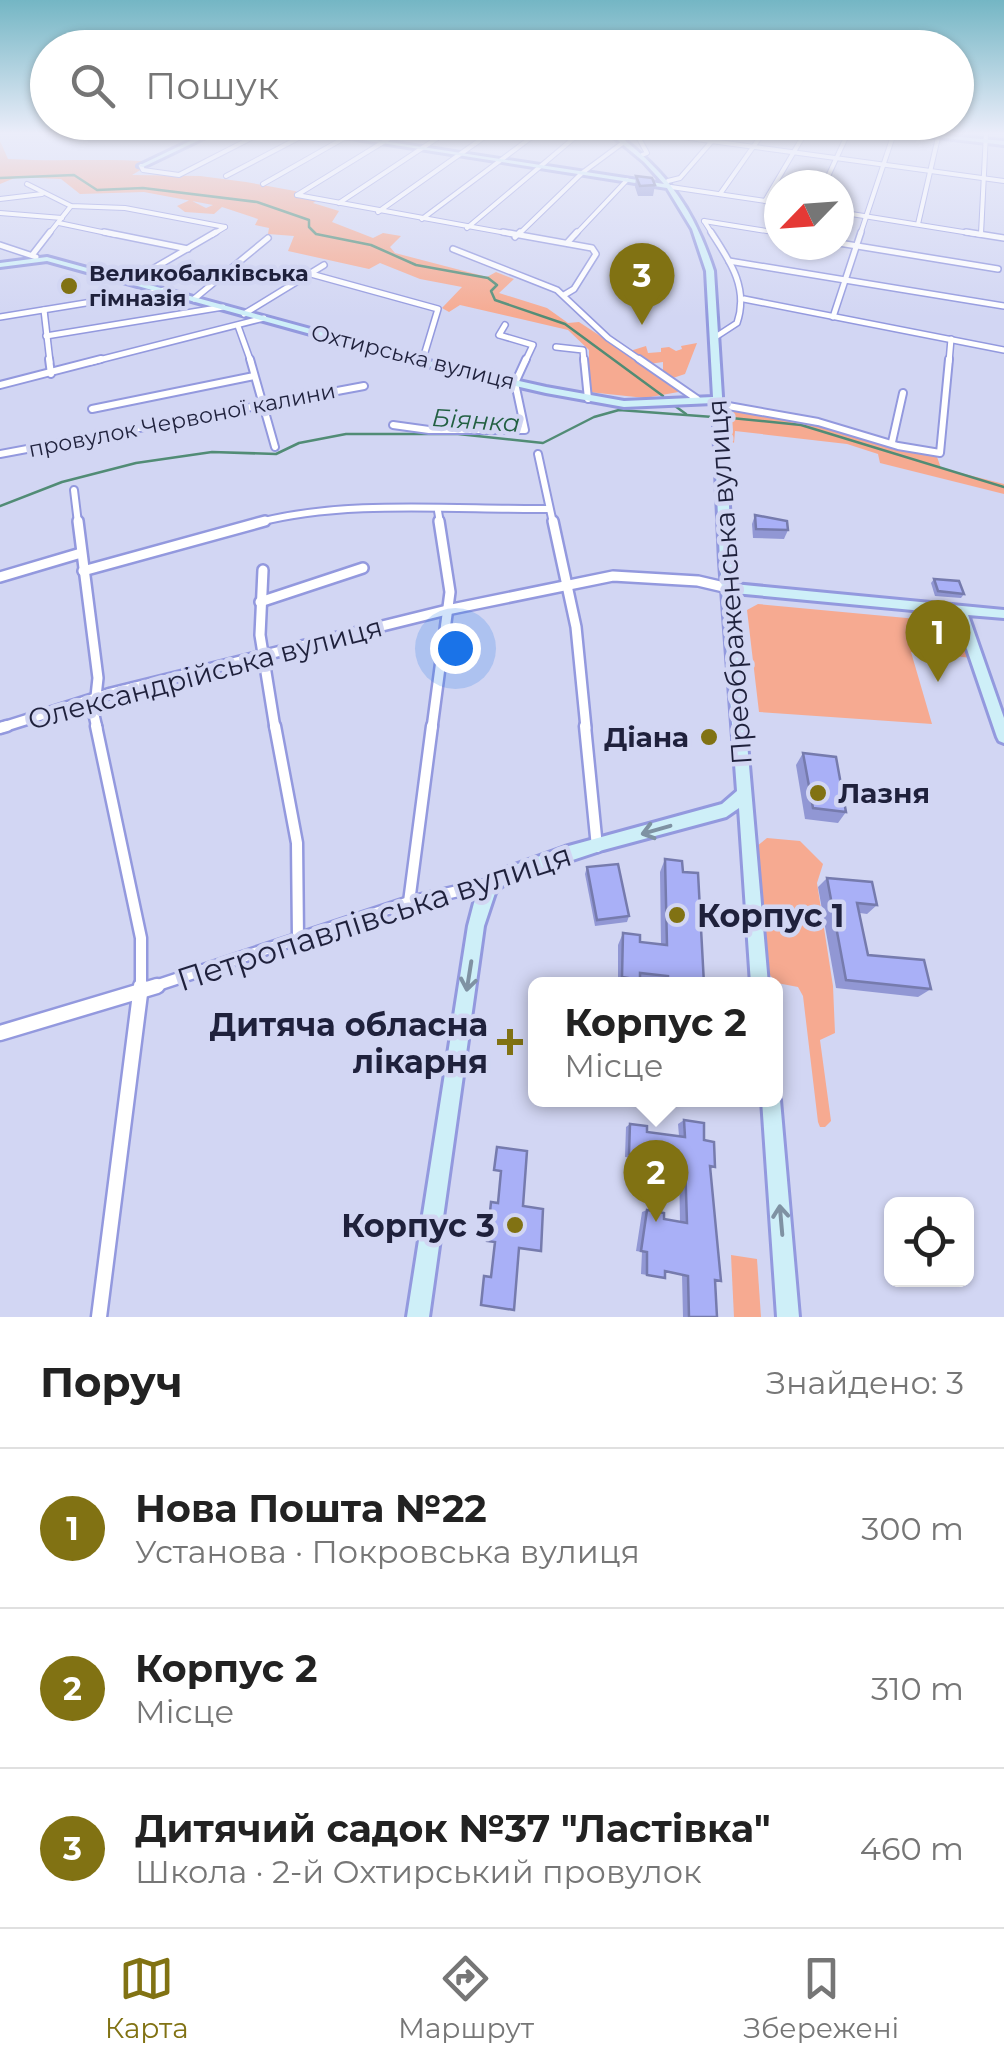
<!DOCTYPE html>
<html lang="uk">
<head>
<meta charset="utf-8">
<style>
  body { margin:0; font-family:Montserrat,sans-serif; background:#f2f2f2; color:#222 }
  .controls { position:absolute; right:30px; bottom:30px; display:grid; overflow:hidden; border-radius:15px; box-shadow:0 2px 8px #0004 }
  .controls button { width:90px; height:90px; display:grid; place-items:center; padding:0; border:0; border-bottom:2px solid #e0e0e0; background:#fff; color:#222; font:50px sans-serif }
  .compass { position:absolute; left:764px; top:170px; width:90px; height:90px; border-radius:50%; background:#fff; box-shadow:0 2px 8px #0004; rotate:245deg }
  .you { position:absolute; left:455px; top:648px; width:35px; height:35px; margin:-25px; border:8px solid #fff; border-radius:50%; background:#1a73e8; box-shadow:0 0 0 15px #1a73e833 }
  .badge { display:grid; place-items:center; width:65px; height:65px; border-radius:50%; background:#817213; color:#fff; font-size:32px; font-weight:700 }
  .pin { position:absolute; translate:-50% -82px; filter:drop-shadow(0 2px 5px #0008) }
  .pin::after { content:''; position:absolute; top:52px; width:35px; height:30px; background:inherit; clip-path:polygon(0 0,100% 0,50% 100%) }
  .popup { position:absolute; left:528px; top:977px; width:255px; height:130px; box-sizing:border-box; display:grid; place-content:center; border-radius:15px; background:#fff; filter:drop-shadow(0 2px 8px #0005); font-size:32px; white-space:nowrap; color:#767676 }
  .popup b { font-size:38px; color:#222 }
  .popup::after { content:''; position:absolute; left:50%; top:100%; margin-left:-20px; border:20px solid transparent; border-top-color:#fff }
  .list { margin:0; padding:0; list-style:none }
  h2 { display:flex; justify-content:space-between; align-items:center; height:130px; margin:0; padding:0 40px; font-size:42px }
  h2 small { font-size:32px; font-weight:400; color:#767676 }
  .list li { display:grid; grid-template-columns:65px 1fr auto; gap:30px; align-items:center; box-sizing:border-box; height:160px; padding:0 40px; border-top:2px solid #e0e0e0 }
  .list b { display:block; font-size:38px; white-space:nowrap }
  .list p { margin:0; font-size:32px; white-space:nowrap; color:#767676 }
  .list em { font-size:32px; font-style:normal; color:#767676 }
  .icon { flex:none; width:55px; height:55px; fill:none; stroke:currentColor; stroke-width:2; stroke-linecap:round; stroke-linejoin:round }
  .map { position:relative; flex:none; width:1004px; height:1317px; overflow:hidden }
  .search { position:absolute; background:#fff; box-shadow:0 2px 8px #0004; left:30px; right:30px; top:30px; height:110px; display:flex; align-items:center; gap:25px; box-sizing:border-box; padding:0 35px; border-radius:55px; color:#767676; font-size:38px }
  .sheet { height:610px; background:#fff }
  nav { display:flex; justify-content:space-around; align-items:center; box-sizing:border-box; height:140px; border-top:2px solid #e0e0e0; background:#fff; font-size:28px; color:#767676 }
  nav a { display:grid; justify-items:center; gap:5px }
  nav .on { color:#817213 }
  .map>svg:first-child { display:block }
  .green { fill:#f6aa91 }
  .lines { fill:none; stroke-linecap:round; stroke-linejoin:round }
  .stream { stroke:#518c75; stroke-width:2.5 }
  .street-far5-casing { stroke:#9399de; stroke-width:6 }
  .street-far4-casing { stroke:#9399de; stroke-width:8 }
  .street-far3-casing { stroke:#9399de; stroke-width:10 }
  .street-far2-casing { stroke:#9399de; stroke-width:14 }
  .street-far1-casing { stroke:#9399de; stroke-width:15 }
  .street-casing { stroke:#9399de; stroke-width:19 }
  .secondary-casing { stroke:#9399de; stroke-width:6 }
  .street-far5 { stroke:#fff; stroke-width:4 }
  .street-far4 { stroke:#fff; stroke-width:5 }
  .street-far3 { stroke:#fff; stroke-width:6 }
  .street-far2 { stroke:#fff; stroke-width:9 }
  .street-far1 { stroke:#fff; stroke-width:10 }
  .street { stroke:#fff; stroke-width:14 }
  .secondary { fill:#ceeff8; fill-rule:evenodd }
  .wall { fill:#9197d4 }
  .building { fill:#a9b0f7; stroke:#767bad; stroke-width:2.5 }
  .oneway { stroke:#7f92a3 }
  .poi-dot { fill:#817213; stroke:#d2d6f3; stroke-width:4 }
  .labels { text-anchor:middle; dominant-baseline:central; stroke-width:9; stroke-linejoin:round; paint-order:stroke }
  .far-poi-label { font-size:22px; font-weight:bold; fill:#1f213c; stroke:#d2d6f3; text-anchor:start }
  .far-street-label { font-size:22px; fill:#1f213c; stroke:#d2d6f3 }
  .far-water-label { font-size:25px; font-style:italic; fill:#226042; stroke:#d2d6f3 }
  .street-label { font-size:28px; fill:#1f213c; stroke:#d2d6f3 }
  .poi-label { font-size:28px; font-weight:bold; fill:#1f213c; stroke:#d2d6f3; text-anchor:end }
  .near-poi-label { font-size:32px; font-weight:bold; fill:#1f213c; stroke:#d2d6f3; text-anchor:end }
  .near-street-label { font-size:32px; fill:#1f213c; stroke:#d2d6f3 }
</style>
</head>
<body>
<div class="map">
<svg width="1004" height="1317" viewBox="0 0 1004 1317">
  <rect width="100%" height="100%" fill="#d2d6f3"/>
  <g class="green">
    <path d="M0 141 8 159C57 162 105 158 154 162L132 175 200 176 246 182 295 191 316 201 313 203 339 211 332 222 373 238 383 233 401 236 390 247 395 253 487 277 496 272 514 279 499 293 547 308 568 323 579 322 684 391 645 398 589 392V350L568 330 460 305 449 312 442 308 462 287 420 279 380 263 369 269 288 251 294 236 268 234 269 228 255 225 258 219 222 207 214 214 185 212 177 206 190 200 206 208 213 205 144 192 80 194 61 179 17 177 0 184Z"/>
    <polygon points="697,343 685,374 673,378 663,373 663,362 649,364 630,351 646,346 648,353 661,352 661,348 669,347 676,351 682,349 681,346"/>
    <polygon points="728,408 855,432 937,457 941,468 1004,484 1004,494 880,463 878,454 847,444 735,431 734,443 730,440"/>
    <polygon points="758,604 960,623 973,658 911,652 932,724 759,712 747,610"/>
    <polygon points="767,838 800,841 823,864 817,883 833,986 835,1033 820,1040 831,1121 825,1127 820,1127 818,1122 803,996 798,987 777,983 769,974 757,846"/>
    <polygon points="731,1255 757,1259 761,1317 734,1317"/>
  </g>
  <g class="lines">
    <g class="stream">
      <polyline points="0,178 74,175 97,190 143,188 257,202 309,220 309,227 316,234 371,245 416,265 488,278 497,285 491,291 495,300 565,324 663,396"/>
      <polyline points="675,406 686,414"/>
      <polyline points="721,417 801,425 1004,487"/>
      <polyline points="0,506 62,482 136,463 212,452 276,454 299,443 346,434 458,434 543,443 594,417 619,410 713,417"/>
    </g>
    <defs>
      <g id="street-far5">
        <polyline points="604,133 624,133"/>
        <polyline points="636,133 647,153 642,155"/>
        <polyline points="653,133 1004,181"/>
        <polyline points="141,166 143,170 179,175 261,133"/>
        <polyline points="226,176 308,133"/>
        <polyline points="668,181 680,178 719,133"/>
        <polyline points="27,184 71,206 125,208 225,227"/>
        <polyline points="263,184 353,133"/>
        <polyline points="824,185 848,133"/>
        <polyline points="671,187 779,203"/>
        <polyline points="720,194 763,133"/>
        <polyline points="297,195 517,235"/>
        <polyline points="297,195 398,133"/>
        <polyline points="0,199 42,194"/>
        <polyline points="765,201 805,133"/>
        <polyline points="339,203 445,133"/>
        <polyline points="378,212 490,133"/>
        <polyline points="839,212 982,235"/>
        <polyline points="0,213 62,218"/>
        <polyline points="422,219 537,133"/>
        <polyline points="704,221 713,235"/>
        <polyline points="704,221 779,233"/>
        <polyline points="59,223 116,235"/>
        <polyline points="918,224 939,133"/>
        <polyline points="467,228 580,133"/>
        <polyline points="981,234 986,133"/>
        <polyline points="48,235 71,206"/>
        <polyline points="212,235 225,227"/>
        <polyline points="518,235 582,173 624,142"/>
        <polyline points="575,235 627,180"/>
        <polyline points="860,235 894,133"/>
      </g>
      <g id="street-far4">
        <polyline points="104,232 188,249"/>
        <polyline points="503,232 592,248 596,254 574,289 564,295"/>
        <path d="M711 232C730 261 749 288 737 323L714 338"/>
        <polyline points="773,232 779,233"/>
        <polyline points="966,232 1004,238"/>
        <polyline points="515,237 520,232"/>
        <polyline points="567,243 577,232"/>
        <polyline points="839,243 998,269"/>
        <polyline points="0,245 36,257"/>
        <polyline points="453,249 557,290 608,338 643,362"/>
        <polyline points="33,254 50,232"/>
        <polyline points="729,261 1004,306"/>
        <polyline points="311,274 438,309 422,362"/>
        <polyline points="132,281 216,232"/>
        <polyline points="194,299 268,238"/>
        <polyline points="744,299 1004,350"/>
        <polyline points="44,310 50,362"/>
        <polyline points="244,314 324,265"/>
        <polyline points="0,317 165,290"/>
        <polyline points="833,317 861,232"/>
        <polyline points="505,325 499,335 533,345 525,362"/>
        <polyline points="238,326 251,362"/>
        <polyline points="46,336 223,307"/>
        <polyline points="556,347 583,350 584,362"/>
        <polyline points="91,362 264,318"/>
        <polyline points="949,362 951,339"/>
      </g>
      <g id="street-far3">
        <polyline points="49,359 51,374"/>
        <polyline points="250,359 275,447"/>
        <polyline points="584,359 588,399"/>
        <polyline points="639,359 697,399"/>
        <polyline points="0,385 101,359"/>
        <polyline points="717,404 818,422 898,446 940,453 949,359"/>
        <polyline points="92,409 254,376"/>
        <polyline points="393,425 429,430 525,430 515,383 526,359"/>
        <polyline points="892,442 903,393"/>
        <polyline points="0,454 364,386"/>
        <polyline points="538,454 553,523"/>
        <polyline points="74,490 78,523"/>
        <polyline points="438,511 440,523"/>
        <path d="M256 523C345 499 456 510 549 509"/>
      </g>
      <g id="street-far2">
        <polyline points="78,521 98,678 94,715 97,728"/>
        <polyline points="553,521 576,627 586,728"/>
        <polyline points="263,570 260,635 275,728"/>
        <polyline points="83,571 265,521"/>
        <polyline points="0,577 81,553"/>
        <polyline points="260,602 363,568"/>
        <polyline points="0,728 111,693 447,610 613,576 698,581 728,588"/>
        <polyline points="432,728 450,592 439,521"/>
      </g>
      <g id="street-far1">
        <polyline points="96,726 141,938 141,988"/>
        <polyline points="275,726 297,843 298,938"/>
        <polyline points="585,726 597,847"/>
        <polyline points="0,728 7,726"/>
        <polyline points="409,902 432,726"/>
        <polyline points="149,988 409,902 494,883"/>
      </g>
      <g id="street">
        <polyline points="0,1033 157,986"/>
        <polyline points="99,1317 141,986"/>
      </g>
      <g id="secondary">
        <polygon points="207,133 214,133 143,167 138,166"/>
        <path d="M318 133H331L664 184 644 162 609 133H615C667 172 694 209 714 271L734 584 1004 610V618L968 615 1004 718V743L999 741 997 737 955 614 734 593 768 984H751L739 808 726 817 603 850 512 880 499 888 495 893 484 926 429 1317H407L468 926 474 903 484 882 501 870 565 847 722 804 737 791 720 562 713 403 624 407 546 393 419 364 47 261 0 267V263L47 257 424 360 546 387 624 401 713 397 706 271 692 229 667 188Z"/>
        <polygon points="916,133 1004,141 1004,145 919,135"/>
        <polygon points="776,1093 780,1100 799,1317 777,1317 762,1100 776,1100"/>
      </g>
    </defs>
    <use href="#street-far5" class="street-far5-casing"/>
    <use href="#street-far4" class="street-far4-casing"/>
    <use href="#street-far3" class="street-far3-casing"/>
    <use href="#street-far2" class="street-far2-casing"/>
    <use href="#street-far1" class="street-far1-casing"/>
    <use href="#street" class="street-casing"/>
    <use href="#secondary" class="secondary-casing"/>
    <use href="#street-far5" class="street-far5"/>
    <use href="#street-far4" class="street-far4"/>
    <use href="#street-far3" class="street-far3"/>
    <use href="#street-far2" class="street-far2"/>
    <use href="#street-far1" class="street-far1"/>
    <use href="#street" class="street"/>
    <use href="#secondary" class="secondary"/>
  </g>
  <g class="wall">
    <polygon points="636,176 655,185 653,196 638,196 635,187"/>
    <polygon points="755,515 788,530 784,539 753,538 752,524"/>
    <polygon points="934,579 964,594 961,598 935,596 931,583"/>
    <polygon points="803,753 846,812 838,823 805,819 796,765"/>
    <polygon points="665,859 683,872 704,984 618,984 618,945 623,933 640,942 661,944 660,872"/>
    <polygon points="587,867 629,916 627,922 595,926 585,874"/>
    <polygon points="827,878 877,905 867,914 860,913 868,955 931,989 918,997 836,988 818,887"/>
    <polygon points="684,1120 704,1140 715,1167 710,1169 717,1317 683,1317 682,1275 665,1272 665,1278 641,1274 642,1252 636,1251 642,1212 647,1210 664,1219 680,1222 679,1165 625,1157 626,1127 630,1124 647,1132 679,1136 678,1124"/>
  </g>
  <g class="building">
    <polygon points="636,176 652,178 655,185 640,186"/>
    <polygon points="755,515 787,521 788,530 756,529"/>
    <polygon points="934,579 959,581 964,594 938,591"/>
    <polygon points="803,753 836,757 846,812 813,808"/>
    <polygon points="665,859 682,861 683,872 698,873 704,984 668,984 668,976 640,973 640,980 622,977 623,933 640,935 640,942 667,945"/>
    <polygon points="618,864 629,916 597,920 587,867"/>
    <polygon points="827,878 872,882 877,905 857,903 868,955 924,960 931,989 846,980"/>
    <polygon points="684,1120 704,1123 704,1140 714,1142 715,1167 710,1166 721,1281 715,1280 717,1317 689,1317 688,1276 665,1271 665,1278 647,1275 647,1252 641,1251 647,1210 664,1213 664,1219 687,1223 685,1162 629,1154 630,1124 647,1126 647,1132 685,1137"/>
    <polygon points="497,1147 527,1151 523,1206 543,1209 541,1251 519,1248 514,1310 481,1305 484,1276 491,1277 495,1242 487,1241 491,1202 498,1203 501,1171 494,1170"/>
  </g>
  <defs><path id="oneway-shaft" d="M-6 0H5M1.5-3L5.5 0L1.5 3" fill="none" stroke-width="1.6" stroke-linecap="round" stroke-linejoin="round" transform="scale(2.5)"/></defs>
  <g class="oneway">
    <use href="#oneway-shaft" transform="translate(656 830) rotate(164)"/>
    <use href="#oneway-shaft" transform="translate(469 976) rotate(99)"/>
    <use href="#oneway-shaft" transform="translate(781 1220) rotate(-95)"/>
  </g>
  <linearGradient id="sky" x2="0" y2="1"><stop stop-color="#74b6c4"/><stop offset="0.42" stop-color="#ebedfa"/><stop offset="1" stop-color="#ebedfa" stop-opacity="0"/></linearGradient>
  <rect width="1004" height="317" fill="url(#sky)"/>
  <g class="poi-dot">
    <circle cx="69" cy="286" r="10"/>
    <circle cx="709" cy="737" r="10"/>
    <circle cx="818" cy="793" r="10"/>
    <circle cx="677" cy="915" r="10"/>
    <path d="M505 1027h10v10h10v10h-10v10h-10v-10h-10v-10h10z"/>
    <circle cx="515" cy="1225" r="10"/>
  </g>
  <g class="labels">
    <g class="far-poi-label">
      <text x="89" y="273">Великобалківська<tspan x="89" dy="25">гімназія</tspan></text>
    </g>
    <g class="far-street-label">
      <text transform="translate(413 357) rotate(14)">Охтирська вулиця</text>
      <text transform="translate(182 420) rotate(-11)">провулок Червоної калини</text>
    </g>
    <g class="far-water-label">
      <text transform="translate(476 420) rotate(4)">Біянка</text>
    </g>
    <g class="street-label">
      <text transform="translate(729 582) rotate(-94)">Преображенська вулиця</text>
      <text transform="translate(205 673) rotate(-15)">Олександрійська вулиця</text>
    </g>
    <g class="poi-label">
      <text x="689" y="737">Діана</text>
      <text x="838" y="793" text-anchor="start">Лазня</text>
    </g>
    <g class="near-poi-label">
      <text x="697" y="915" text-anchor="start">Корпус 1</text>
      <text x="488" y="1024">Дитяча обласна<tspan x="488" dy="37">лікарня</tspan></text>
      <text x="495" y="1225">Корпус 3</text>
    </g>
    <g class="near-street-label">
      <text transform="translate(374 917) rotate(-18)">Петропавлівська вулиця</text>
    </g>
  </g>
</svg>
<div class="controls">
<button><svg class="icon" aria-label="locate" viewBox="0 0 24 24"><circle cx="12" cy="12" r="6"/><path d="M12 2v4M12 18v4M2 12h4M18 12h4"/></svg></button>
</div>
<svg class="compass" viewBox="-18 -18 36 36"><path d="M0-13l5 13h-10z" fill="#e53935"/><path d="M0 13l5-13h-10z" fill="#767676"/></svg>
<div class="you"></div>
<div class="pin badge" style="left:938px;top:682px">1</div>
<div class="pin badge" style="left:656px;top:1222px">2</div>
<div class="popup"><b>Корпус 2</b>Місце</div>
<div class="pin badge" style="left:642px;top:325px">3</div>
<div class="search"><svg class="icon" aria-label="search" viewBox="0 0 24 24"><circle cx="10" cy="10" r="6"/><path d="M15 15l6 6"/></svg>Пошук</div>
</div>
<section class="sheet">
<h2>Поруч<small>Знайдено: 3</small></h2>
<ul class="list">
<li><span class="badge">1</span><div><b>Нова Пошта №22</b><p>Установа · Покровська вулиця</p></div><em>300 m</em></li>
<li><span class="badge">2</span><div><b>Корпус 2</b><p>Місце</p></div><em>310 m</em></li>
<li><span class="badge">3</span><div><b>Дитячий садок №37 &quot;Ластівка&quot;</b><p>Школа · 2-й Охтирський провулок</p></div><em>460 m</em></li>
</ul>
</section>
<nav>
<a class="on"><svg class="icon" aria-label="map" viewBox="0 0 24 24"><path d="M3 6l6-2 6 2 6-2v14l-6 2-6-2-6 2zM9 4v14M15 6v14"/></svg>Карта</a>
<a><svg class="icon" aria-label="directions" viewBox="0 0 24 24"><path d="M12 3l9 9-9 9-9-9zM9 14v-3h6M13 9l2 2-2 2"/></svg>Маршрут</a>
<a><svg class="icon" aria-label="saved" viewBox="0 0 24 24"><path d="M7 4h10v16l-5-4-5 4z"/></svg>Збережені</a>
</nav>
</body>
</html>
